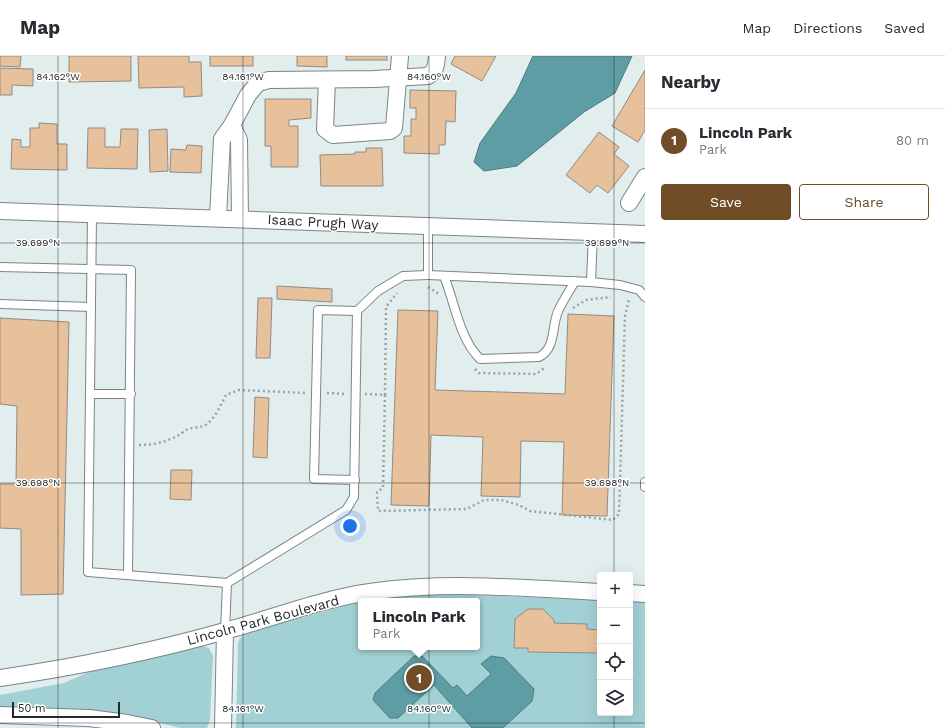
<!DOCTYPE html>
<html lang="en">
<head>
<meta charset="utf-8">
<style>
  body { margin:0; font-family:"Work Sans",sans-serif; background:#f7f7f7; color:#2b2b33 }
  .controls { position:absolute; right:12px; bottom:12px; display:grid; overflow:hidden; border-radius:4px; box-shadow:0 4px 16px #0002 }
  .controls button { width:36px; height:36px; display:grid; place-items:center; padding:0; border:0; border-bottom:1px solid #e1e1e2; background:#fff; color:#2b2b33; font:20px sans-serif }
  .scale { position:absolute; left:12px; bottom:10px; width:108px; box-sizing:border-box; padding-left:4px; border:2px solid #242929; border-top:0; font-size:11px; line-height:14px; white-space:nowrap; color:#242929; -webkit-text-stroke:3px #fff; paint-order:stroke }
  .you { position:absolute; left:350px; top:470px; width:14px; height:14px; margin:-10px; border:3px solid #fff; border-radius:50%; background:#1a73e8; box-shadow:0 0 0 6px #1a73e833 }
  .badge { display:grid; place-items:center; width:26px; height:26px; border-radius:50%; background:#704d26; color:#fff; font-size:13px; font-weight:700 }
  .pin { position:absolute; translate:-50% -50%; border:2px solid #fff; box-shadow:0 1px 4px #0006 }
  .popup { position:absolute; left:358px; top:542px; width:122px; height:52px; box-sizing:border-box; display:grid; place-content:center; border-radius:4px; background:#fff; filter:drop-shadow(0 1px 3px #0005); font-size:13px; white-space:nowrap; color:#7c7c81 }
  .popup b { font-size:15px; color:#2b2b33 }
  .popup::after { content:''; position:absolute; left:50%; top:100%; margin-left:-8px; border:8px solid transparent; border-top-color:#fff }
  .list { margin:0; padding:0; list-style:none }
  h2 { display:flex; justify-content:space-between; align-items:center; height:52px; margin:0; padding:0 16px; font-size:17px }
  h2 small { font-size:13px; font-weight:400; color:#7c7c81 }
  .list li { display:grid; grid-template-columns:26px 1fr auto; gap:12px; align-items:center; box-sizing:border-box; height:64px; padding:0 16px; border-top:1px solid #e1e1e2 }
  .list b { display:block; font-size:15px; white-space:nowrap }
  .list p { margin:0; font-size:13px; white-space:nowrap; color:#7c7c81 }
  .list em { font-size:13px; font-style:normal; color:#7c7c81 }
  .actions { display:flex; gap:8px; padding:12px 16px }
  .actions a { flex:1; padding:9px 0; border:1px solid #704d26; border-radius:4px; text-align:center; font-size:14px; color:#704d26 }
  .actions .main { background:#704d26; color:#fff }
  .icon { flex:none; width:22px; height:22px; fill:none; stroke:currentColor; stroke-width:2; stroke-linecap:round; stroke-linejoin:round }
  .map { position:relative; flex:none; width:645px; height:672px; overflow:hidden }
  header { display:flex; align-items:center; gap:24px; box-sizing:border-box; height:56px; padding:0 20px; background:#fff; border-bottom:1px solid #e1e1e2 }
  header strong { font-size:19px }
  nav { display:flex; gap:22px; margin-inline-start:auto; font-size:14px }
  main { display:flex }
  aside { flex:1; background:#fff }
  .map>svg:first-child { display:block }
  .green { fill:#a2d1d5 }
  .water { fill:#5d9da3; stroke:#4c7a7e }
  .building { fill:#e7c19b; stroke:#918b84 }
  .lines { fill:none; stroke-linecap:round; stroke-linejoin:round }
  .lane-casing { stroke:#7a8586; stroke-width:10 }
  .street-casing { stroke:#7a8586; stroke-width:18 }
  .path { stroke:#9aa3a3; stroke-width:2.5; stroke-dasharray:2 3; stroke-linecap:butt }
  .lane { stroke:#fff; stroke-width:8 }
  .street { stroke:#fff; stroke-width:16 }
  .ticks { fill:none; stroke:#242929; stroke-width:1; stroke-opacity:0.45 }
  .labels { text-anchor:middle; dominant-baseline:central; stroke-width:3; stroke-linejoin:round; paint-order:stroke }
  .street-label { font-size:14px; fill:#242929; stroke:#fff }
  .ticks-label { font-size:10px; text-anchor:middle; fill:#242929; stroke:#fff; stroke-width:3; stroke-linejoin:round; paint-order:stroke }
</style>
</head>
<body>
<header>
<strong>Map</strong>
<nav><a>Map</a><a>Directions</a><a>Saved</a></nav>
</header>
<main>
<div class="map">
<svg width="645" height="672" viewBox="0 0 645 672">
  <rect width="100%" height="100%" fill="#e2edee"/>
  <g class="green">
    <polygon points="447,538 600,544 600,657 630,657 630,545 645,545 645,672 236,672 238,586 243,578 361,545 361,591 477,591 477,545 364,545 413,539"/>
    <polygon points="203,590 209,592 213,600 210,664 207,672 180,672 153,665 0,654 0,639 64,627 93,614"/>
  </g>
  <g class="water">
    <polygon points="533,0 632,0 615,37 584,56 517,110 484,115 474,106 480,87 516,37"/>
    <polygon points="414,600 422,600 453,632 457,629 467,640 491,618 481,608 491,600 504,602 534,633 532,645 503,672 472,672 434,629 398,662 390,662 373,644 375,637"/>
  </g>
  <g class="building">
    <polygon points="0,0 21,0 20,11 0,10"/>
    <polygon points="69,0 131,0 131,25 69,26"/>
    <polygon points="138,0 189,0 189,6 201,6 202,40 184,41 184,31 139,32"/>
    <rect x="210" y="0" width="43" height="10"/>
    <polygon points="297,0 327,0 327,11 297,10"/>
    <rect x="346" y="0" width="41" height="4"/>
    <polygon points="455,0 496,0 482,25 451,8"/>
    <polygon points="0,12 33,13 33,30 12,29 12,39 0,39"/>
    <polygon points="645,14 645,74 638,86 612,70"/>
    <polygon points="410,34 456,35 455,66 446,65 445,89 439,89 439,98 404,97 404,80 411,80 411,63 416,63 416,52 410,52"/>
    <polygon points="265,43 311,43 311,62 289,64 289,70 298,70 298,111 271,111 271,90 265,90"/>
    <polygon points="39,67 57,68 57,88 67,88 67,114 11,113 12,83 21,84 21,91 30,91 30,72 39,72"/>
    <polygon points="88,72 105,72 105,91 120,91 121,73 138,73 137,113 87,112"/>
    <polygon points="167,73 168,115 150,116 149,74"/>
    <polygon points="599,76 619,91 614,98 629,110 608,137 597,129 590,137 566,119"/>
    <polygon points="187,89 202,90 201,117 170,116 171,93 186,94"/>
    <polygon points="366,92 382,92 383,130 321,130 320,99 355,98 355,96 366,96"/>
    <polygon points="277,230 332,233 332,246 277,243"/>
    <polygon points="258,242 272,242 270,302 256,302"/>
    <polygon points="398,254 438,255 435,334 565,338 568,258 614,260 607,460 562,459 564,386 521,385 520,441 481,440 483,381 431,379 429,450 391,449"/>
    <polygon points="0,262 69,266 63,538 21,539 21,473 0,472 0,428 16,428 17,350 0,348"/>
    <polygon points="255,341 269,342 267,402 253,401"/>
    <polygon points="171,414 192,414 191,444 170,443"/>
    <polygon points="528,553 543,553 554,564 554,567 587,568 587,573 600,574 600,597 528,596 528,592 514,592 515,563"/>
  </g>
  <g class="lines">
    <defs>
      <g id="lane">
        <polyline points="92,158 88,516 227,527 346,454 354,441 357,255 378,235 403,220 428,219"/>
        <polyline points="428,171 428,219 591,226 593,177"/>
        <polyline points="0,211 131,214 128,519"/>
        <path d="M444 220C455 247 459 282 480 303L539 301C557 292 551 268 559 253 564 243 570 234 575 225"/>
        <polyline points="591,226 620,229 639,234 645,241"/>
        <polyline points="0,248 91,251"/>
        <polyline points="90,338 131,338"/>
        <polyline points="355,424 314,423 318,254 357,255"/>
        <polyline points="645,431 645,426"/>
        <polyline points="225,575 227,527"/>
      </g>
      <g id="street">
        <polyline points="327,24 325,73 333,79 390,75 394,72 400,0"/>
        <polyline points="232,69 239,84 240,162"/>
        <polyline points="629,147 645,121"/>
        <path d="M0 155C215 161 430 171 645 178"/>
        <path d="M218 161 222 83 232 69 248 39 258 27 269 24 374 23 428 20C436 15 436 9 437 0"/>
        <polyline points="630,537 645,538"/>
        <path d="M0 622C76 611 151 596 225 575 273 562 321 543 370 536 446 525 524 532 600 536"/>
        <polyline points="0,659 89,662 127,667 152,672"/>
        <polyline points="223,672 225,575"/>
      </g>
    </defs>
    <use href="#lane" class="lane-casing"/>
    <use href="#street" class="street-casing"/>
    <g class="path">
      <polyline points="428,231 439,238"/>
      <polyline points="573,252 586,244 611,241"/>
      <polyline points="475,313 479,317 536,318 546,311"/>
      <polyline points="327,337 346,338"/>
      <polyline points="365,338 385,339 386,251 397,237"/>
      <polyline points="385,339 383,432 377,436 378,455 467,453 484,444 501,444 519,449 530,455 613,464 619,458 625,260 629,243"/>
      <path d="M139 389C153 389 166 386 179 379 181 378 184 375 186 374 193 370 200 373 207 368 216 361 221 348 226 339L239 334 306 337"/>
    </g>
    <use href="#lane" class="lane"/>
    <use href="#street" class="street"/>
  </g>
  <path class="ticks" d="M58 0V672M243 0V672M429 0V672M614 0V519M0 187H645M0 427H645M614 657V672M0 667H645"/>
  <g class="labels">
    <g class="street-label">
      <text transform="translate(323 166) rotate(3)">Isaac Prugh Way</text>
      <text transform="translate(263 564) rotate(-15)">Lincoln Park Boulevard</text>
    </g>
  </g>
  <g class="ticks-label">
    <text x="58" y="24">84.162°W</text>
    <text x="243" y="24">84.161°W</text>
    <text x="429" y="24">84.160°W</text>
    <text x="38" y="190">39.699°N</text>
    <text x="607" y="190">39.699°N</text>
    <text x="38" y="430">39.698°N</text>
    <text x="607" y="430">39.698°N</text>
    <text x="243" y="656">84.161°W</text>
    <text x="429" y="656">84.160°W</text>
  </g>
</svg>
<div class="controls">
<button>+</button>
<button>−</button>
<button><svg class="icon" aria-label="locate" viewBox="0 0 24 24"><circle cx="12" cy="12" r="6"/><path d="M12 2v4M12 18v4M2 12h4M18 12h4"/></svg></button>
<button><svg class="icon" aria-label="layers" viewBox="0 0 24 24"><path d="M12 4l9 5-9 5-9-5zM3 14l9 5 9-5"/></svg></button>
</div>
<div class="scale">50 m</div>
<div class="you"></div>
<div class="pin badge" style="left:419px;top:622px">1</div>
<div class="popup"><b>Lincoln Park</b>Park</div>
</div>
<aside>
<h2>Nearby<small></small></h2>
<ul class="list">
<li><span class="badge">1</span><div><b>Lincoln Park</b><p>Park</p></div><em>80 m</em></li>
</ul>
<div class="actions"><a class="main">Save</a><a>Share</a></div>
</aside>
</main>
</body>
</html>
